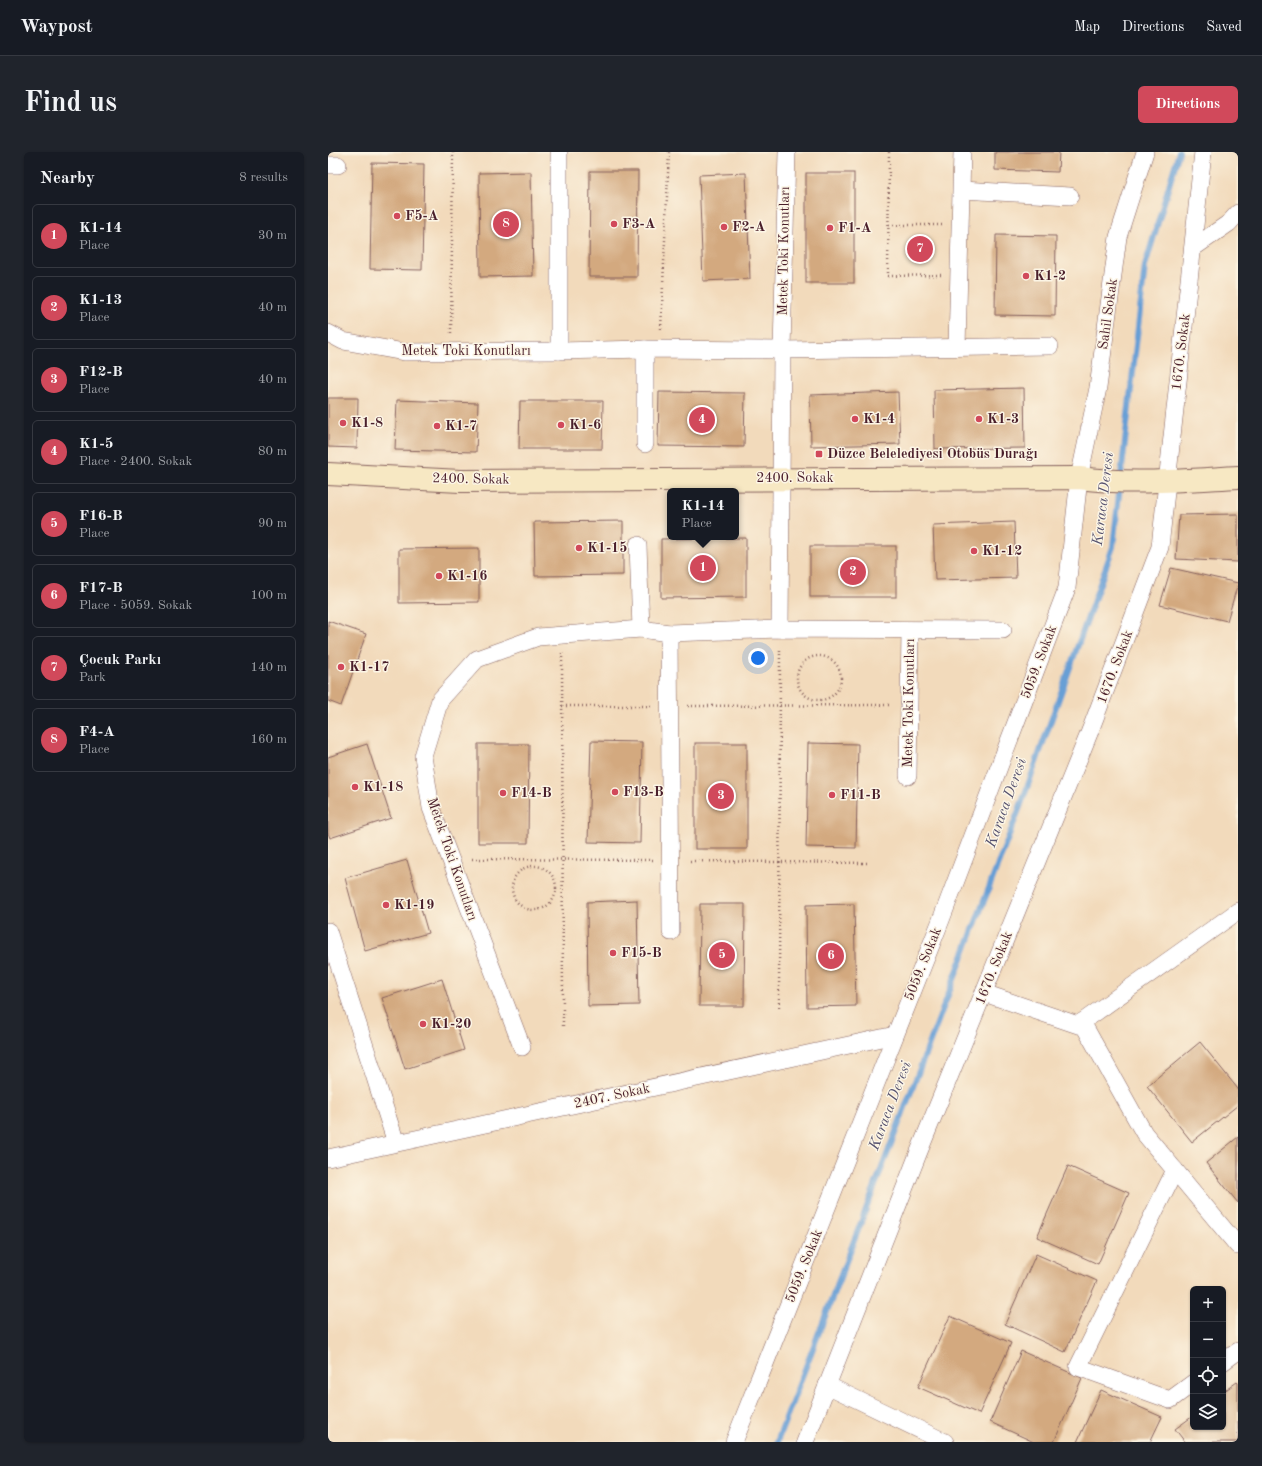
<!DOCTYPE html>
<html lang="en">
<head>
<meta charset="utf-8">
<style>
  body { margin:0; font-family:"Old Standard TT",serif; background:#20242c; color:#f1f3f6 }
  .controls { position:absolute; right:12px; bottom:12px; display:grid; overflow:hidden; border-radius:6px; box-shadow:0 1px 3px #0004 }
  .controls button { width:36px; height:36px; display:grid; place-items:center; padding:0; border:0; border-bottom:1px solid #363941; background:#171b24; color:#f1f3f6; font:20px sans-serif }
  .you { position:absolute; left:430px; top:506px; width:14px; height:14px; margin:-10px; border:3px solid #fff; border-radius:50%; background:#1a73e8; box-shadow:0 0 0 6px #1a73e833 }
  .badge { display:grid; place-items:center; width:26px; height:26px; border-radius:50%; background:#d1495b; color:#fff; font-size:13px; font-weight:700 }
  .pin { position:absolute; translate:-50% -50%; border:2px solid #fff; box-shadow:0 1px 4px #0006 }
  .popup { position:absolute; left:339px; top:336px; width:72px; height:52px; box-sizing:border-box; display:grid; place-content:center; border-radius:6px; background:#171b24; filter:drop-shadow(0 1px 3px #0005); font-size:13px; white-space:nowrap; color:#9ea1a6 }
  .popup b { font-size:15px; color:#f1f3f6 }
  .popup::after { content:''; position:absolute; left:50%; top:100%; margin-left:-8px; border:8px solid transparent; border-top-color:#171b24 }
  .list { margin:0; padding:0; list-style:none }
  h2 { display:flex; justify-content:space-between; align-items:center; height:52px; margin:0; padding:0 16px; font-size:17px }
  h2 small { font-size:13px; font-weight:400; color:#9ea1a6 }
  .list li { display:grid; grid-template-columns:26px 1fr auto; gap:12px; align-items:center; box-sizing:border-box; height:64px; margin:0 8px 8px; padding:0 8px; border:1px solid #363941; border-radius:6px }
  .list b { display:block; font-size:15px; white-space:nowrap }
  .list p { margin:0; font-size:13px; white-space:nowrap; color:#9ea1a6 }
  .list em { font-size:13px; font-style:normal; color:#9ea1a6 }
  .icon { flex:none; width:22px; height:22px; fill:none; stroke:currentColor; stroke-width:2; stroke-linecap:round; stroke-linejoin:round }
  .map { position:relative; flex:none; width:910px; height:1290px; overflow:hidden; border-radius:6px }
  header { display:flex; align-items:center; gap:24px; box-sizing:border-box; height:56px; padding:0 20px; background:#171b24; border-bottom:1px solid #363941 }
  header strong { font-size:19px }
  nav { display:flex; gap:22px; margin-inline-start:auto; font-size:14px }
  .intro { display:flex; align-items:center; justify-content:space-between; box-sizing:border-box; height:96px; padding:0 24px }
  h1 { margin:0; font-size:28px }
  .button { padding:10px 18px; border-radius:6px; background:#d1495b; color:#fff; font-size:14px; font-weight:700 }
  main { display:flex; gap:24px; padding:0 24px }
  aside { flex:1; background:#171b24; border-radius:6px; box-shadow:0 1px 3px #0004 }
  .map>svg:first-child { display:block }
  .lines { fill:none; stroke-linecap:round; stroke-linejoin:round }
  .stream { stroke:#679fd5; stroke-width:6 }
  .building { fill:#d3a97f }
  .minor-casing { stroke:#85605d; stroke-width:18 }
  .secondary-casing { stroke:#85605d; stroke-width:24 }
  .path { stroke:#85605d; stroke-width:2.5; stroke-dasharray:1 3; stroke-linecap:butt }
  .minor { stroke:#fff; stroke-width:17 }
  .secondary { stroke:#f7e8c3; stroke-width:22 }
  .poi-dot { fill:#d1495b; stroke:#fcf5e5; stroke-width:1.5 }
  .labels { text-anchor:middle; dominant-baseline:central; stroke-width:3; stroke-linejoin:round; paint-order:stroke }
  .poi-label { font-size:14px; font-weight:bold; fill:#4a1f2b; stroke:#fcf5e5; text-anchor:start }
  .street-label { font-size:14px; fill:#4a1f2b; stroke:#fcf5e5 }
  .water-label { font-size:15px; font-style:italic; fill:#56526f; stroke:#fcf5e5 }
</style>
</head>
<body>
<header>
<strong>Waypost</strong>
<nav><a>Map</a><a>Directions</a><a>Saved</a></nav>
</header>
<div class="intro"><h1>Find us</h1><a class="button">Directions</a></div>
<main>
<aside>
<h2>Nearby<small>8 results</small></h2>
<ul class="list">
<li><span class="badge">1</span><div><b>K1-14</b><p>Place</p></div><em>30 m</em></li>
<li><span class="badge">2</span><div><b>K1-13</b><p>Place</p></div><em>40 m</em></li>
<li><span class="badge">3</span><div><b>F12-B</b><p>Place</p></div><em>40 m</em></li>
<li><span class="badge">4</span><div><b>K1-5</b><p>Place · 2400. Sokak</p></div><em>80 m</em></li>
<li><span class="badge">5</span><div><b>F16-B</b><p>Place</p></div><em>90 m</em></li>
<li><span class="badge">6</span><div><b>F17-B</b><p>Place · 5059. Sokak</p></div><em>100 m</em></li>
<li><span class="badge">7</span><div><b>Çocuk Parkı</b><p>Park</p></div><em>140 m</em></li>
<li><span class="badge">8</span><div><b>F4-A</b><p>Place</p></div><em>160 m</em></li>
</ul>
</aside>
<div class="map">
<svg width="910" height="1290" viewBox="0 0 910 1290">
  <rect width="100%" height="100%" fill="#fcf5e5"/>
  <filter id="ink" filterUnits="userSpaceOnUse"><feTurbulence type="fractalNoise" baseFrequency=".025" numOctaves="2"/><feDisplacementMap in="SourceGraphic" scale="8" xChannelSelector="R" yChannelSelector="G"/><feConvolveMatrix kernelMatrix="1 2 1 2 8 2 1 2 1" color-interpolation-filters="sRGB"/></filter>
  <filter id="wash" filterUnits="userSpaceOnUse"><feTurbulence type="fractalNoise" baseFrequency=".012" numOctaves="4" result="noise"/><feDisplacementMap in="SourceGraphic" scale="16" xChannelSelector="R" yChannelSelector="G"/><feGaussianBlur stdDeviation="0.9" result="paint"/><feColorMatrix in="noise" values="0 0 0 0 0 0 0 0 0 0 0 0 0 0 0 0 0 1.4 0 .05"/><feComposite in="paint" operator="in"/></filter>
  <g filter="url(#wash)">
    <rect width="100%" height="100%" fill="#f2dabb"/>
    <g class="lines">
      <polyline class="stream" points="449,1290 695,647 785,395 817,114 851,0"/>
    </g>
    <g id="blocks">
      <g class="building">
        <polygon points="667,0 731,0 730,20 667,18"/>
        <polygon points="44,11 96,12 94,118 42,117"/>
        <polygon points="262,19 310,19 309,125 261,125"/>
        <polygon points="203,20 205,124 152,125 151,21"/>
        <polygon points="418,21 422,127 375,129 371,23"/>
        <rect x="478" y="21" width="48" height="110"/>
        <polygon points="668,83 728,84 727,164 667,163"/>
        <polygon points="696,236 697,296 607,297 606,238"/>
        <polygon points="331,240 417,241 416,295 330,294"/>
        <polygon points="570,240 572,292 483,294 482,243"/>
        <polygon points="0,246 30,246 29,296 0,295"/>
        <polygon points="69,248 150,251 148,300 67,298"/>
        <polygon points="192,249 275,249 274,297 191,297"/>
        <polygon points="910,362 910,410 848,407 851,363"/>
        <polygon points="295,369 295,423 207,424 206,370"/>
        <polygon points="686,370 688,426 607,428 605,373"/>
        <polygon points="418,386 418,445 333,446 333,387"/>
        <rect x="482" y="394" width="86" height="51"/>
        <polygon points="151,396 151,450 71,451 71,397"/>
        <polygon points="843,416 910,431 899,469 832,453"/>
        <polygon points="0,469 38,482 13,554 0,549"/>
        <polygon points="263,589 314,590 312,691 260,690"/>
        <rect x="367" y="591" width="52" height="106"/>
        <polygon points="480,591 530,592 528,696 478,695"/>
        <polygon points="39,592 63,666 2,686 0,681 0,605"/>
        <polygon points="150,592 201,592 200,691 150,691"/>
        <polygon points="79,708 100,781 37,799 17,726"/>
        <polygon points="309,748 311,853 260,854 259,750"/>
        <polygon points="372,752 417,752 416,854 371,854"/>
        <polygon points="526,752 528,854 479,855 478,753"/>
        <polygon points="114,827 136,898 77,917 54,846"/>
        <polygon points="872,890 910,937 910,953 864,990 819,934"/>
        <polygon points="910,985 910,1051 878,1011"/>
        <polygon points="740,1014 801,1041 770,1112 709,1085"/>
        <polygon points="708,1102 769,1129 737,1200 677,1172"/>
        <polygon points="622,1164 683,1191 651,1262 590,1235"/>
        <polygon points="693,1199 754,1226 726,1290 706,1290 662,1270"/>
        <polygon points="909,1230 910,1231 910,1290 857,1290 847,1277 865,1264 865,1275 895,1275 895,1240"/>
        <polygon points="773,1238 834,1265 822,1290 749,1290"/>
      </g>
    </g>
  </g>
  <g filter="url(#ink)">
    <use href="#blocks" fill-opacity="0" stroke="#85605d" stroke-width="1"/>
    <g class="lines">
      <defs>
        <g id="minor">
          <polyline points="0,13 10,13"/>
          <polyline points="634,38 742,44"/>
          <polyline points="865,96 901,71 910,61"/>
          <polyline points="0,181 15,189 76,200 231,199 317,197 454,198 722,194"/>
          <polyline points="629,195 634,0"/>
          <polyline points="231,199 231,0"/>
          <polyline points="317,292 317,197"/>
          <polyline points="310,393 313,477"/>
          <polyline points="452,477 454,198 459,0"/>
          <polyline points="341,481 343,780"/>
          <polyline points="580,624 582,478"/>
          <polyline points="0,779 68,991"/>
          <polyline points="656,841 750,873 910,759"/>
          <polyline points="754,870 816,981 910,1094"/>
          <polyline points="194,895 103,656 95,604 112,548 149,507 210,485 313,477 341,481 452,477 675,478"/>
          <polyline points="0,1006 567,883"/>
          <polyline points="847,1018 750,1215 842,1248 865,1231"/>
          <polyline points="895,1210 910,1199"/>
          <polyline points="499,1233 617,1290"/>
          <polyline points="406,1290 613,768 739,436 751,326 770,236 790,85 817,0"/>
          <polyline points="477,1290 590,1002 762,579 832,395 875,0"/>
        </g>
        <path id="secondary" d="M0 322 132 329 751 326C804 333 857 328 910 325"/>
      </defs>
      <use href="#minor" class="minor-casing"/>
      <use href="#secondary" class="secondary-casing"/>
      <g class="path">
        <polyline points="561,0 560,124 613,123"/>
        <polyline points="561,73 614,73"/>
        <polyline points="333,177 341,0"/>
        <polyline points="123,181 125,0"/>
        <polyline points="234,501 235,875"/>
        <circle cx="491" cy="526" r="22"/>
        <polyline points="234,554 323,554"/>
        <polyline points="360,554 561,553"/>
        <polyline points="144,707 325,708"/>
        <polyline points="362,709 539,711"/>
        <circle cx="206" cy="736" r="22"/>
        <polyline points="451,855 452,496"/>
      </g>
      <use href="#minor" class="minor"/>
      <use href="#secondary" class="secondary"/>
    </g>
  </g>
  <g class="poi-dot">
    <circle cx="69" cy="64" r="4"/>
    <circle cx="286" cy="72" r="4"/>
    <circle cx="396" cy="75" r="4"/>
    <circle cx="502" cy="76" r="4"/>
    <circle cx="698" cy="124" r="4"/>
    <circle cx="527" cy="267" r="4"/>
    <circle cx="651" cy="267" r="4"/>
    <circle cx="15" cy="271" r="4"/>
    <circle cx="233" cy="273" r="4"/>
    <circle cx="109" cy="274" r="4"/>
    <rect x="487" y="298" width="8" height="8" rx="2"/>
    <circle cx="251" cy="396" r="4"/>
    <circle cx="646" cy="399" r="4"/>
    <circle cx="111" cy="424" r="4"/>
    <circle cx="13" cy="515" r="4"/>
    <circle cx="27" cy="635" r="4"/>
    <circle cx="287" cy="640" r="4"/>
    <circle cx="175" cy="641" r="4"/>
    <circle cx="504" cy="643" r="4"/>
    <circle cx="58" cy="753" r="4"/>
    <circle cx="285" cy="801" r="4"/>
    <circle cx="95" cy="872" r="4"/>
  </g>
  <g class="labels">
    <g class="poi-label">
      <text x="77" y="64">F5-A</text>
      <text x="294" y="72">F3-A</text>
      <text x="404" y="75">F2-A</text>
      <text x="510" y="76">F1-A</text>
      <text x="706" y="124">K1-2</text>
      <text x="535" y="267">K1-4</text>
      <text x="659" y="267">K1-3</text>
      <text x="23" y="271">K1-8</text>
      <text x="241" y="273">K1-6</text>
      <text x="117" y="274">K1-7</text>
      <text x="499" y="302">Düzce Belelediyesi Otobüs Durağı</text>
      <text x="259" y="396">K1-15</text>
      <text x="654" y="399">K1-12</text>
      <text x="119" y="424">K1-16</text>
      <text x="21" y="515">K1-17</text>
      <text x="35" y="635">K1-18</text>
      <text x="295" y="640">F13-B</text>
      <text x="183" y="641">F14-B</text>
      <text x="512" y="643">F11-B</text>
      <text x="66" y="753">K1-19</text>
      <text x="293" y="801">F15-B</text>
      <text x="103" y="872">K1-20</text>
    </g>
    <g class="street-label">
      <text transform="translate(456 99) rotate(-89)">Metek Toki Konutları</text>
      <text transform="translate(780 162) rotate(-82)">Sahil Sokak</text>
      <text x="138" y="199">Metek Toki Konutları</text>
      <text transform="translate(853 200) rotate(-83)">1670. Sokak</text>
      <text x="467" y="326">2400. Sokak</text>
      <text transform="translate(143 327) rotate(1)">2400. Sokak</text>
      <text transform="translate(711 510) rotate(-69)">5059. Sokak</text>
      <text transform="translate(787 515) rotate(-69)">1670. Sokak</text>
      <text transform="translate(581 551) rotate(-89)">Metek Toki Konutları</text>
      <text transform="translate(124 707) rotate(71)">Metek Toki Konutları</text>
      <text transform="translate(595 812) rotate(-68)">5059. Sokak</text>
      <text transform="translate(666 816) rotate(-68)">1670. Sokak</text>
      <text transform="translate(284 944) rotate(-12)">2407. Sokak</text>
      <text transform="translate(476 1114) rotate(-68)">5059. Sokak</text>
    </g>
    <g class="water-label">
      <text transform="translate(776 347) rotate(-83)">Karaca Deresi</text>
      <text transform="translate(679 651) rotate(-70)">Karaca Deresi</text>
      <text transform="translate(563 954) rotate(-69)">Karaca Deresi</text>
    </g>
  </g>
</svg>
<div class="controls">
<button>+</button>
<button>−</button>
<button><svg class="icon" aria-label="locate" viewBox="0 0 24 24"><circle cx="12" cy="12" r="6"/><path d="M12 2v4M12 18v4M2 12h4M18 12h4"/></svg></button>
<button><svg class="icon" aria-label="layers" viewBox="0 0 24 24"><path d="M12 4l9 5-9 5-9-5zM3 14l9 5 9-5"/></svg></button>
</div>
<div class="you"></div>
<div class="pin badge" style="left:375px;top:416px">1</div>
<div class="popup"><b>K1-14</b>Place</div>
<div class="pin badge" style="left:525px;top:420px">2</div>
<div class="pin badge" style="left:393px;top:644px">3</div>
<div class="pin badge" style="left:374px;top:268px">4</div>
<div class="pin badge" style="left:394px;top:803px">5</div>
<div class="pin badge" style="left:503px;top:804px">6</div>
<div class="pin badge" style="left:592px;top:97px">7</div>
<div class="pin badge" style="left:178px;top:72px">8</div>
</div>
</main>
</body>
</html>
